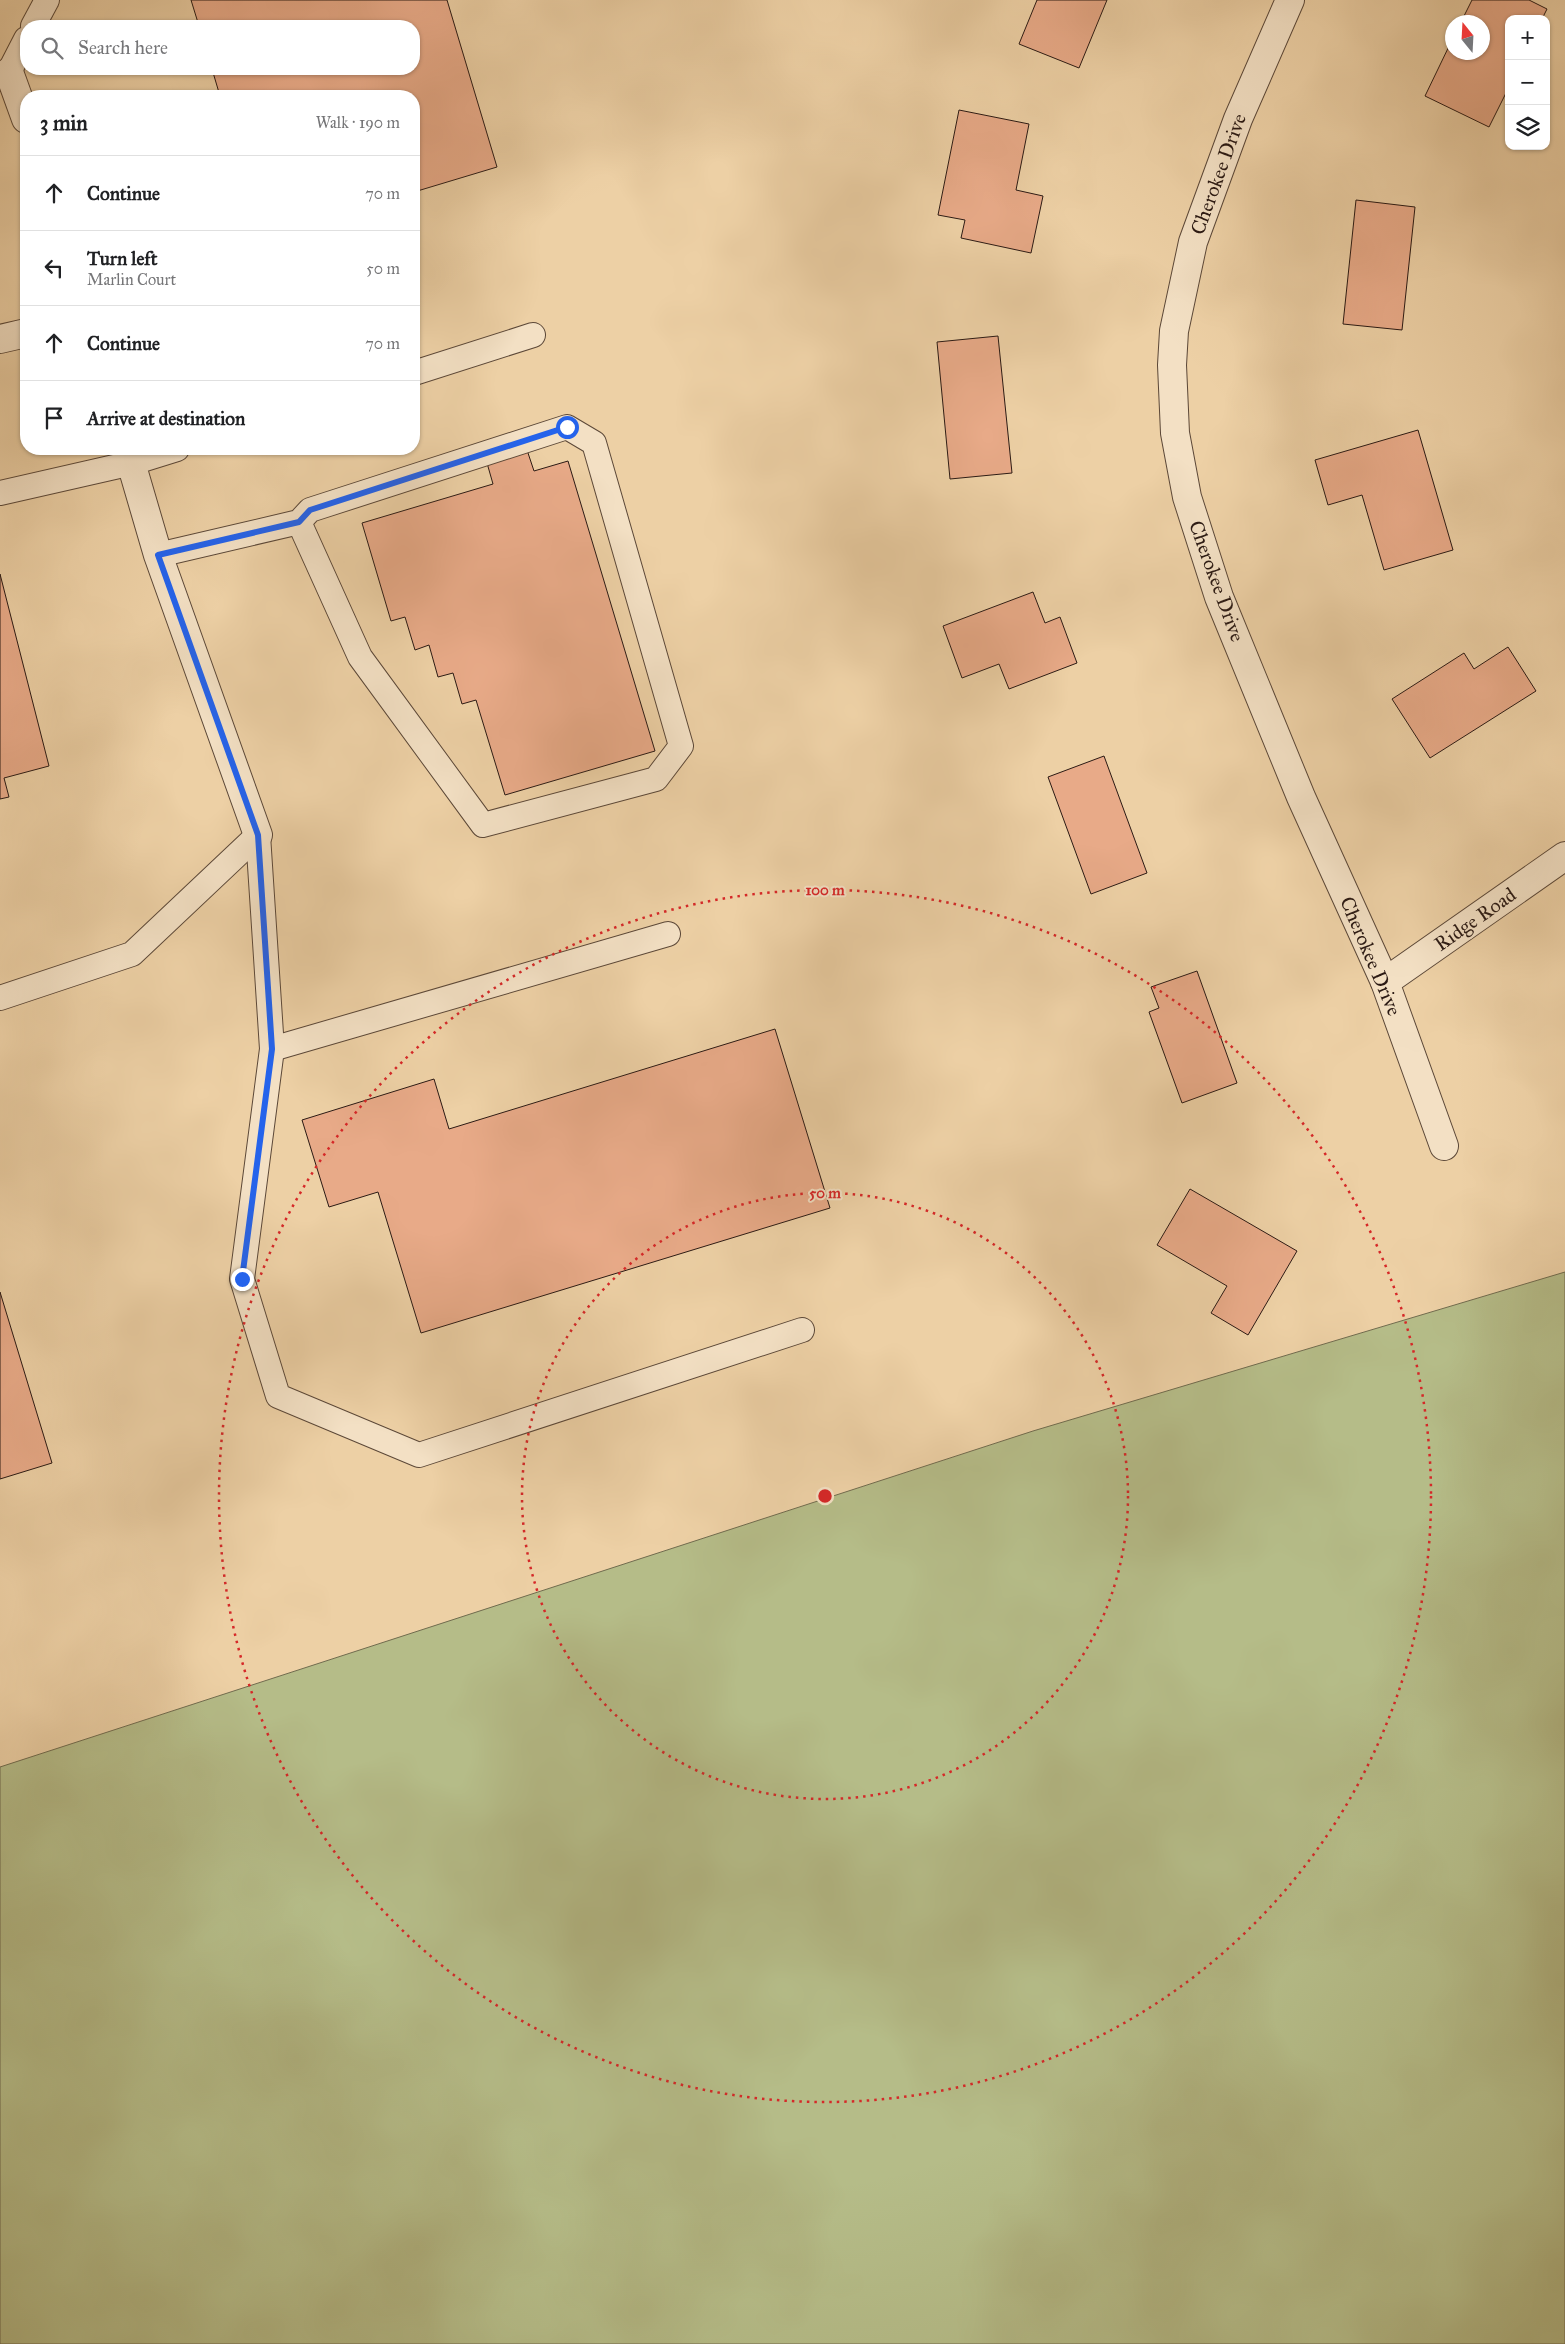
<!DOCTYPE html>
<html lang="en">
<head>
<meta charset="utf-8">
<style>
  body { margin:0; font-family:"IM FELL Great Primer",serif; background:#f2f2f2; color:#202124 }
  .controls { position:absolute; right:15px; top:15px; display:grid; overflow:hidden; border-radius:10px; box-shadow:0 1px 4px #0004 }
  .controls button { width:45px; height:45px; display:grid; place-items:center; padding:0; border:0; border-bottom:1px solid #e0e0e0; background:#fff; color:#202124; font:25px sans-serif }
  .compass { position:absolute; left:1445px; top:15px; width:45px; height:45px; border-radius:50%; background:#fff; box-shadow:0 1px 4px #0004; rotate:342deg }
  .stop { position:absolute; width:15px; height:15px; margin:-11px; border:4px solid #2563eb; border-radius:50%; background:#fff }
  .stop.end { background:#2563eb; border-color:#fff; box-shadow:0 1px 5px #0008 }
  .list { margin:0; padding:0; list-style:none }
  h2 { display:flex; justify-content:space-between; align-items:center; height:65px; margin:0; padding:0 20px; font-size:21px }
  h2 small { font-size:16px; font-weight:400; color:#757577 }
  .list li { display:grid; grid-template-columns:32px 1fr auto; gap:15px; align-items:center; box-sizing:border-box; height:75px; padding:0 20px; border-top:1px solid #e0e0e0 }
  .list b { display:block; font-size:19px; white-space:nowrap }
  .list p { margin:0; font-size:16px; white-space:nowrap; color:#757577 }
  .list em { font-size:16px; font-style:normal; color:#757577 }
  .icon { flex:none; width:28px; height:28px; fill:none; stroke:currentColor; stroke-width:2; stroke-linecap:round; stroke-linejoin:round }
  .map { position:relative; flex:none; width:1565px; height:2344px; overflow:hidden }
  .search { position:absolute; background:#fff; box-shadow:0 1px 4px #0004; left:20px; top:20px; width:400px; height:55px; display:flex; align-items:center; gap:12px; box-sizing:border-box; padding:0 18px; border-radius:20px; color:#757577; font-size:19px }
  .panel { position:absolute; background:#fff; box-shadow:0 1px 4px #0004; left:20px; top:90px; width:400px; height:365px; border-radius:20px }
  .map>svg:first-child { display:block }
  .green { fill:#b5bc88; stroke:#706b4e }
  .building { fill:#e8aa88; stroke:#2b1a14 }
  .lines { fill:none; stroke-linecap:round; stroke-linejoin:round }
  .lane-casing { stroke:#5c4838; stroke-width:26 }
  .street-casing { stroke:#5c4838; stroke-width:30 }
  .lane { stroke:#f3e0c4; stroke-width:24 }
  .street { stroke:#f3e0c4; stroke-width:28 }
  .route { stroke:#2563eb; stroke-width:6 }
  .ring { fill:none; stroke:#d62828; stroke-width:2.5; stroke-dasharray:2.5 5 }
  .labels { text-anchor:middle; dominant-baseline:central; stroke-width:4; stroke-linejoin:round; paint-order:stroke }
  .street-label { font-size:20px; fill:#2b1a14; stroke:#f3e0c4 }
  .centre { fill:#d62828; stroke:#f3e0c4; stroke-width:2.5 }
  .ring-label { font-size:15px; text-anchor:middle; font-weight:bold; fill:#d62828; stroke:#f3e0c4; stroke-width:4; stroke-linejoin:round; paint-order:stroke }
</style>
</head>
<body>
<div class="map">
<svg width="1565" height="2344" viewBox="0 0 1565 2344">
  <rect width="100%" height="100%" fill="#edd0a5"/>
  <filter id="stains"><feTurbulence type="fractalNoise" baseFrequency=".004" numOctaves="4"/><feColorMatrix values="0 0 0 0 .2 0 0 0 0 .09 0 0 0 0 .02 0 0 0 .5 -.17"/></filter>
  <radialGradient id="worn" r=".72"><stop offset=".6" stop-color="#630" stop-opacity="0"/><stop offset="1" stop-color="#630" stop-opacity=".3"/></radialGradient>
  <polygon class="green" points="1565,1272 1565,2344 0,2344 0,1767 1033,1431"/>
  <g class="building">
    <polygon points="191,0 447,0 497,167 414,192 414,96 220,96 212,69 414,69 414,26 199,26"/>
    <polygon points="1037,0 1107,0 1079,68 1019,44"/>
    <polygon points="1472,0 1529,0 1547,9 1542,19 1509,19 1509,87 1489,127 1425,96 1452,40 1452,52 1482,52 1482,22 1461,22"/>
    <polygon points="959,110 1029,124 1016,190 1043,196 1031,253 961,238 965,220 938,215"/>
    <polygon points="1356,200 1415,207 1402,330 1343,324"/>
    <polygon points="998,336 1012,473 950,479 937,342"/>
    <polygon points="1418,430 1453,550 1384,570 1362,495 1328,505 1315,460"/>
    <polygon points="527,450 534,471 568,461 655,751 505,795 476,700 462,704 453,673 438,677 429,645 415,650 405,617 391,621 362,523 493,484 487,463"/>
    <polygon points="0,574 49,766 4,778 9,797 0,799"/>
    <polygon points="1033,592 1045,623 1060,617 1077,663 1009,689 999,664 962,678 943,626"/>
    <polygon points="1508,647 1536,691 1430,758 1392,699 1464,653 1474,669"/>
    <polygon points="1104,756 1147,873 1091,894 1048,777"/>
    <polygon points="1197,971 1237,1083 1182,1103 1149,1012 1159,1008 1151,987"/>
    <polygon points="775,1029 830,1208 421,1333 378,1192 329,1207 302,1120 434,1079 449,1129"/>
    <polygon points="1190,1189 1297,1251 1248,1335 1211,1313 1227,1286 1157,1245"/>
    <polygon points="0,1292 52,1463 0,1479"/>
  </g>
  <g class="lines">
    <defs>
      <g id="lane">
        <polyline points="33,26 47,0"/>
        <polyline points="0,74 9,72 26,39"/>
        <polyline points="414,373 533,335"/>
        <polyline points="0,493 132,463 177,449"/>
        <polyline points="158,555 299,522 360,657 483,825 656,779 681,746 594,443 567,427 310,510 299,522"/>
        <polyline points="258,835 272,1049 242,1279 278,1396 419,1455 802,1330"/>
        <polyline points="0,998 132,954 258,835"/>
        <polyline points="272,1049 668,934"/>
      </g>
      <g id="street">
        <polyline points="1290,0 1238,119 1193,242 1174,331 1172,365 1175,433 1187,497 1219,597 1301,797 1385,982 1444,1146"/>
        <polyline points="9,72 26,119"/>
        <polyline points="0,339 26,333"/>
        <polyline points="127,449 158,555 258,835"/>
        <polyline points="1385,982 1565,856"/>
      </g>
    </defs>
    <use href="#lane" class="lane-casing"/>
    <use href="#street" class="street-casing"/>
    <use href="#lane" class="lane"/>
    <use href="#street" class="street"/>
  </g>
  <g class="lines">
    <polyline class="route" points="242,1279 272,1049 258,835 158,555 299,522 310,510 567,427"/>
  </g>
  <g class="ring">
    <circle cx="825" cy="1496" r="303"/>
    <circle cx="825" cy="1496" r="606"/>
  </g>
  <g class="labels">
    <g class="street-label">
      <text transform="translate(1218 174) rotate(-70)">Cherokee Drive</text>
      <text transform="translate(1217 581) rotate(70)">Cherokee Drive</text>
      <text transform="translate(1475 919) rotate(-35)">Ridge Road</text>
      <text transform="translate(1371 956) rotate(67)">Cherokee Drive</text>
    </g>
  </g>
  <circle cx="825" cy="1496" r="8" class="centre"/>
  <g class="ring-label">
    <text x="825" y="895">100 m</text>
    <text x="825" y="1198">50 m</text>
  </g>
  <rect width="100%" height="100%" filter="url(#stains)"/>
  <rect width="100%" height="100%" fill="url(#worn)"/>
</svg>
<div class="controls">
<button>+</button>
<button>−</button>
<button><svg class="icon" aria-label="layers" viewBox="0 0 24 24"><path d="M12 4l9 5-9 5-9-5zM3 14l9 5 9-5"/></svg></button>
</div>
<svg class="compass" viewBox="-18 -18 36 36"><path d="M0-13l5 13h-10z" fill="#e53935"/><path d="M0 13l5-13h-10z" fill="#757577"/></svg>
<div class="stop" style="left:567px;top:427px"></div>
<div class="stop end" style="left:242px;top:1279px"></div>
<div class="search"><svg class="icon" aria-label="search" viewBox="0 0 24 24"><circle cx="10" cy="10" r="6"/><path d="M15 15l6 6"/></svg>Search here</div>
<section class="panel">
<h2>3 min<small>Walk · 190 m</small></h2>
<ul class="list">
<li><svg class="icon" aria-label="ahead" viewBox="0 0 24 24"><path d="M12 20V5M6 11l6-6 6 6"/></svg><div><b>Continue</b></div><em>70 m</em></li>
<li><svg class="icon" aria-label="left" viewBox="0 0 24 24"><path d="M17 20v-9H6M10 6l-5 5 5 5"/></svg><div><b>Turn left</b><p>Marlin Court</p></div><em>50 m</em></li>
<li><svg class="icon" aria-label="ahead" viewBox="0 0 24 24"><path d="M12 20V5M6 11l6-6 6 6"/></svg><div><b>Continue</b></div><em>70 m</em></li>
<li><svg class="icon" aria-label="arrive" viewBox="0 0 24 24"><path d="M6 21V4h12l-3 4 3 4H6"/></svg><div><b>Arrive at destination</b></div></li>
</ul>
</section>
</div>
</body>
</html>
